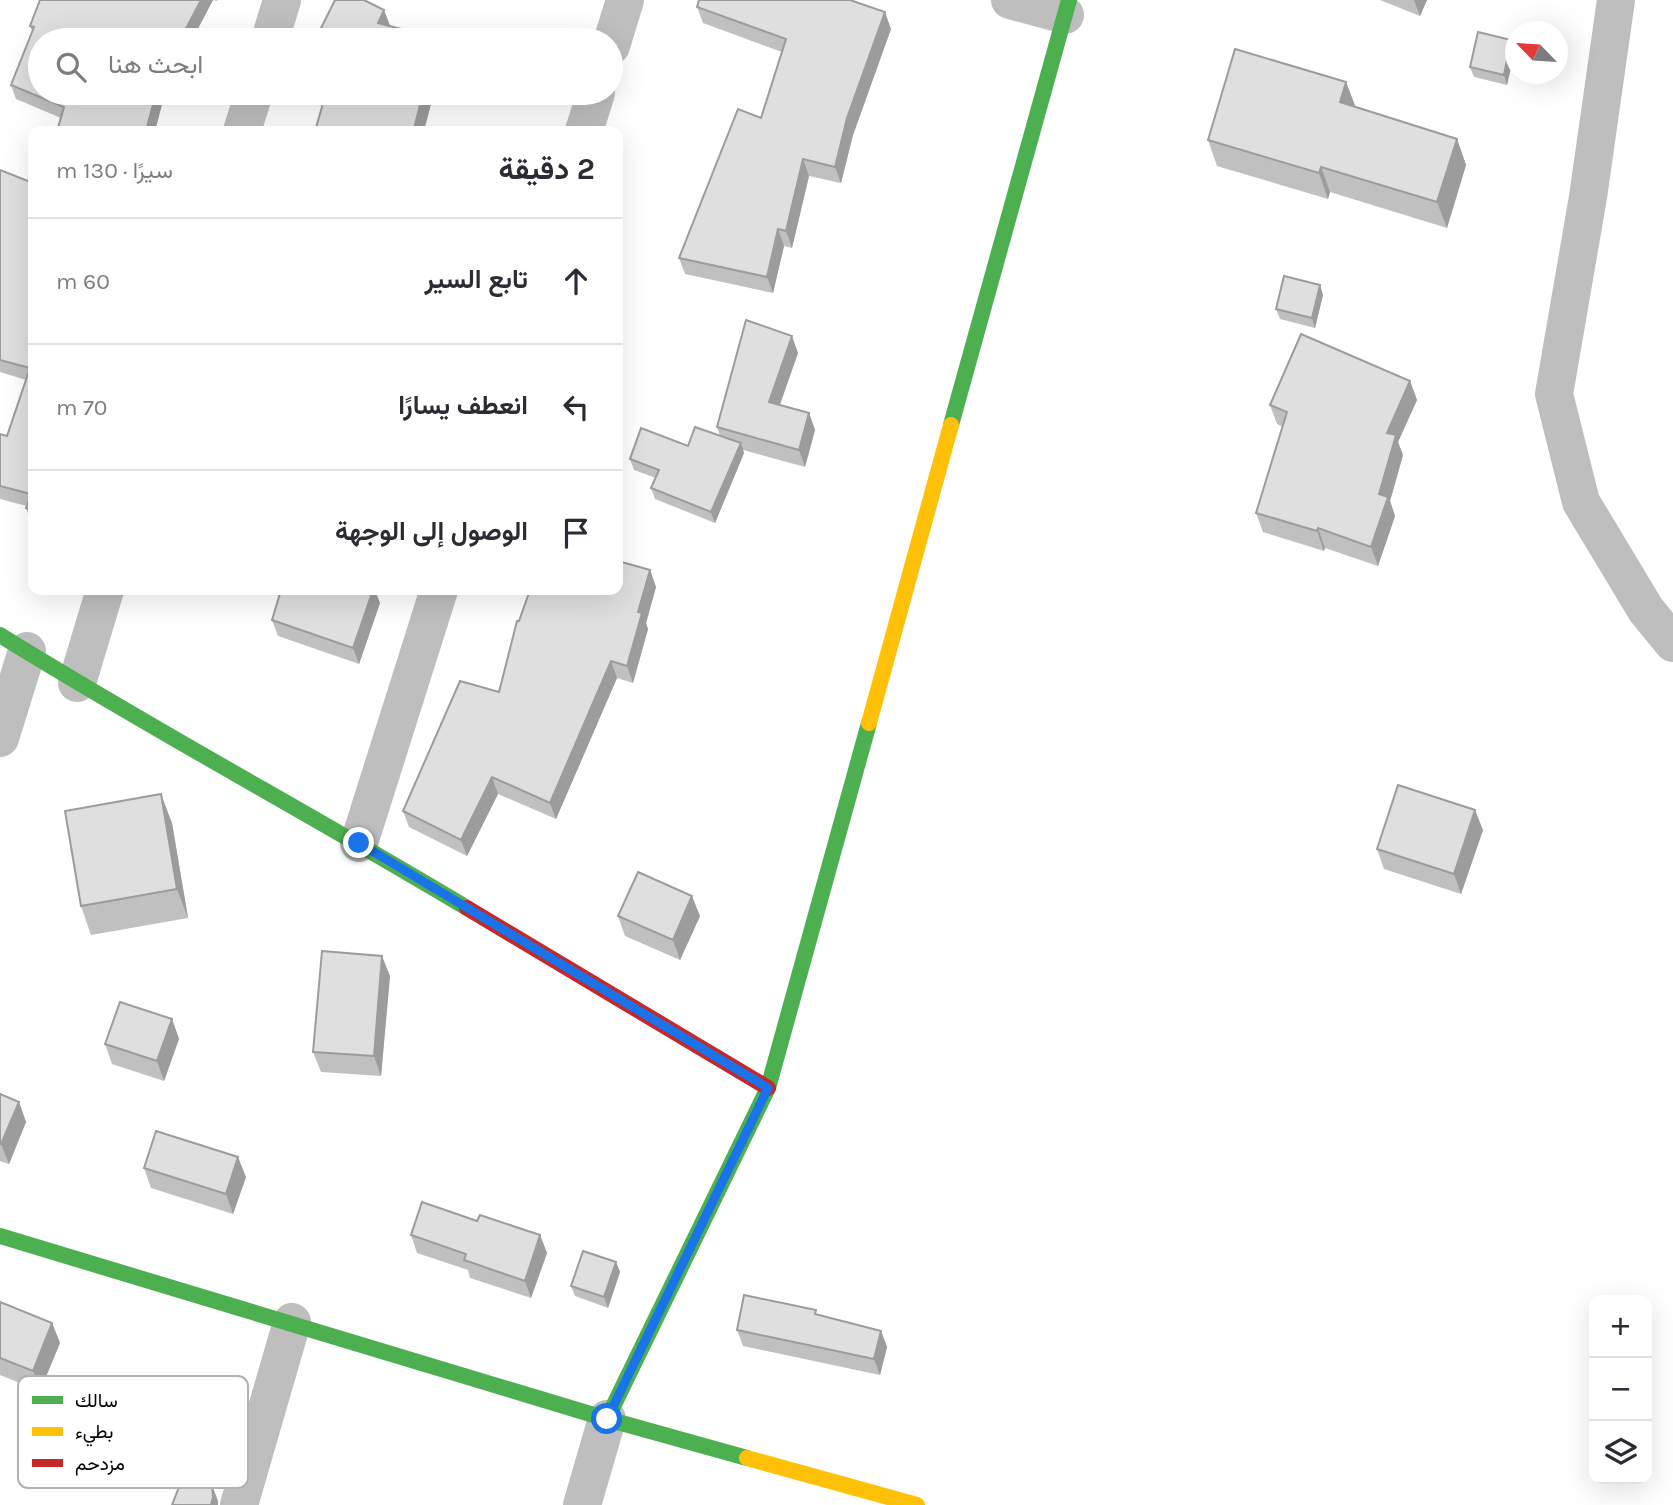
<!DOCTYPE html>
<html lang="ar">
<head>
<meta charset="utf-8">
<style>
  body { margin:0; font-family:Karla,Vazirmatn,sans-serif; background:#f7f7f7; color:#2b2b33; direction:rtl }
  .controls { position:absolute; right:21px; bottom:21px; display:grid; overflow:hidden; border-radius:14px; box-shadow:0 7px 28px #0002 }
  .controls button { width:63px; height:63px; display:grid; place-items:center; padding:0; border:0; border-bottom:2px solid #e1e1e2; background:#fff; color:#2b2b33; font:35px sans-serif }
  .compass { position:absolute; left:1505px; top:21px; width:63px; height:63px; border-radius:50%; background:#fff; box-shadow:0 7px 28px #0002; rotate:295deg }
  .stop { position:absolute; width:21px; height:21px; margin:-16px; border:5px solid #1a73e8; border-radius:50%; background:#fff }
  .stop.end { background:#1a73e8; border-color:#fff; box-shadow:0 2px 7px #0008 }
  .list { margin:0; padding:0; list-style:none }
  h2 { display:flex; justify-content:space-between; align-items:center; height:91px; margin:0; padding:0 28px; font-size:30px }
  h2 small { font-size:23px; font-weight:400; color:#7c7c81 }
  .list li { display:grid; grid-template-columns:46px 1fr auto; gap:21px; align-items:center; box-sizing:border-box; height:126px; padding:0 28px; border-top:2px solid #e1e1e2 }
  .list b { display:block; font-size:26px; white-space:nowrap }
  .list em { font-size:23px; font-style:normal; color:#7c7c81 }
  .icon { flex:none; width:38px; height:38px; fill:none; stroke:currentColor; stroke-width:2; stroke-linecap:round; stroke-linejoin:round }
  .map { position:relative; flex:none; width:1673px; height:1505px; overflow:hidden; direction:ltr }
  .search { position:absolute; background:#fff; box-shadow:0 7px 28px #0002; left:28px; top:28px; width:595px; height:77px; display:flex; align-items:center; gap:18px; box-sizing:border-box; padding:0 24px; border-radius:38px; color:#7c7c81; font-size:26px }
  .panel { position:absolute; background:#fff; box-shadow:0 7px 28px #0002; left:28px; top:126px; width:595px; height:469px; border-radius:14px; direction:rtl }
  .map>svg:first-child { display:block }
  .lines { fill:none; stroke-linecap:round; stroke-linejoin:round }
  .street { stroke:#bebebe; stroke-width:38 }
  .fast { stroke:#4caf50; stroke-width:16 }
  .slow { stroke:#ffc107; stroke-width:16 }
  .jam { stroke:#c62828; stroke-width:16 }
  .wall { fill:#c0c0c0 }
  .shaded-wall { fill:#9c9c9c }
  .building { fill:#dfdfdf; stroke:#9c9c9c; stroke-width:2 }
  .route { stroke:#1a73e8; stroke-width:9 }
  .key { fill:#fff; stroke:#b2b2b2; stroke-width:2 }
  .key-label { font-size:19px; fill:#000 }
</style>
</head>
<body>
<div class="map">
<svg width="1673" height="1505" viewBox="0 0 1673 1505">
  <rect width="100%" height="100%" fill="#fff"/>
  <g class="lines">
    <g class="street">
      <polyline points="1010,0 1065,15"/>
      <polyline points="1616,0 1588,197 1554,394 1581,502 1646,610 1673,643"/>
      <polyline points="270,40 282,0"/>
      <polyline points="611,46 625,0"/>
      <polyline points="242,131 254,93"/>
      <polyline points="584,131 596,93"/>
      <polyline points="77,683 105,590"/>
      <polyline points="0,738 27,651"/>
      <polyline points="359,843 439,590"/>
      <polyline points="239,1505 292,1322"/>
      <polyline points="582,1505 607,1419"/>
    </g>
    <g class="fast">
      <polyline points="951,425 1069,0"/>
      <path d="M0 635C153 730 312 815 467 908"/>
      <polyline points="0,1236 607,1419 747,1458"/>
      <polyline points="607,1419 768,1088 869,723"/>
    </g>
    <g class="slow">
      <polyline points="869,723 951,425"/>
      <polyline points="747,1458 917,1505"/>
    </g>
    <polyline class="jam" points="467,908 768,1088"/>
  </g>
  <g class="wall">
    <polygon points="40,0 218,0 217,1 213,0 192,40 40,40 40,93 165,93 155,131 57,131 61,118 16,99 11,85 32,31 30,26"/>
    <polygon points="1380,0 1427,0 1420,16"/>
    <polygon points="697,7 891,29 853,135 841,183 809,176 792,248 784,246 773,293 685,274 679,258 761,118 782,52 703,23"/>
    <polygon points="1511,40 1515,50 1507,85 1474,77 1470,67"/>
    <polygon points="1346,82 1355,107 1457,139 1466,165 1447,228 1330,192 1328,199 1217,166 1208,140"/>
    <polygon points="0,170 33,183 33,523 31,522 26,508 27,506 0,499 0,434 7,436 26,380 0,372"/>
    <polygon points="1320,285 1323,295 1315,328 1280,319 1276,309"/>
    <polygon points="798,353 780,405 809,413 815,430 805,467 743,450 744,453 715,523 655,499 651,488 656,478 634,470 630,459 688,446 720,436 717,427"/>
    <polygon points="1410,381 1417,400 1398,442 1403,455 1390,501 1395,516 1378,566 1325,548 1324,551 1263,532 1256,513 1283,427 1277,424 1270,405"/>
    <polygon points="650,570 656,587 646,623 648,629 633,683 617,678 556,819 498,794 467,856 409,827 403,811 499,692 519,621"/>
    <polygon points="380,603 359,664 278,636 272,620"/>
    <polygon points="172,823 188,918 91,935 81,906"/>
    <polygon points="1483,830 1461,894 1384,869 1377,849"/>
    <polygon points="618,916 700,916 680,960 625,936"/>
    <polygon points="390,976 381,1076 321,1072 313,1052"/>
    <polygon points="172,1019 179,1039 164,1081 112,1064 105,1044"/>
    <polygon points="0,1094 19,1102 26,1122 9,1164 0,1161"/>
    <polygon points="144,1168 246,1177 233,1214 151,1188"/>
    <polygon points="477,1221 540,1235 547,1253 531,1298 470,1278 468,1270 417,1253 411,1235"/>
    <polygon points="616,1262 620,1272 608,1308 575,1296 571,1286"/>
    <polygon points="0,1302 52,1323 60,1343 40,1391 0,1375"/>
    <polygon points="818,1315 881,1331 887,1347 880,1375 743,1346 737,1330"/>
  </g>
  <g class="shaded-wall">
    <polygon points="201,0 213,0 192,40 180,40"/>
    <polygon points="1414,0 1427,0 1420,16"/>
    <polygon points="384,10 391,28 378,23"/>
    <polygon points="885,12 891,29 853,135 841,183 835,167 847,118"/>
    <polygon points="1511,40 1515,50 1507,85 1504,75"/>
    <polygon points="1346,82 1356,108 1340,102"/>
    <polygon points="156,93 165,93 155,131 146,131"/>
    <polygon points="423,93 434,93 424,131 415,125"/>
    <polygon points="1457,139 1466,165 1447,228 1437,202"/>
    <polygon points="803,159 809,176 792,248 786,231"/>
    <polygon points="1321,167 1330,192 1328,199 1319,173"/>
    <polygon points="778,229 784,246 773,293 767,277"/>
    <polygon points="1320,285 1323,295 1315,328 1312,318"/>
    <polygon points="792,336 798,353 775,418 769,402"/>
    <polygon points="1410,381 1417,400 1398,442 1403,455 1390,501 1395,516 1378,566 1371,547 1387,433"/>
    <polygon points="809,413 815,430 805,467 799,450"/>
    <polygon points="741,443 744,453 715,523 711,512"/>
    <polygon points="1318,528 1325,548 1324,551 1317,531"/>
    <polygon points="650,570 656,587 646,623 648,629 633,683 627,666 638,612"/>
    <polygon points="373,590 375,590 380,603 359,664 353,648"/>
    <polygon points="611,661 617,678 556,819 550,803"/>
    <polygon points="492,777 498,794 467,856 461,840"/>
    <polygon points="161,794 172,823 188,918 177,889"/>
    <polygon points="1475,810 1483,830 1461,894 1454,874"/>
    <polygon points="692,896 700,916 680,960 673,940"/>
    <polygon points="382,956 390,976 381,1076 374,1056"/>
    <polygon points="172,1019 179,1039 164,1081 157,1061"/>
    <polygon points="19,1102 26,1122 9,1164 1,1144"/>
    <polygon points="238,1157 246,1177 233,1214 226,1194"/>
    <polygon points="540,1235 547,1253 531,1298 525,1281"/>
    <polygon points="616,1262 620,1272 608,1308 604,1297"/>
    <polygon points="52,1323 60,1343 40,1391 33,1371"/>
    <polygon points="881,1331 887,1347 880,1375 874,1359"/>
    <polygon points="212,1485 218,1501 218,1505 211,1505"/>
  </g>
  <g class="building">
    <polygon points="40,0 201,0 180,40 40,40 40,93 156,93 146,131 57,131 64,107 11,85 34,27 30,26"/>
    <polygon points="335,0 364,0 384,10 378,23 436,38 436,40 315,40"/>
    <polygon points="699,0 850,0 885,12 847,118 835,167 803,159 786,231 778,229 767,277 679,258 738,109 761,118 786,39 697,7"/>
    <polygon points="1478,32 1511,40 1504,75 1470,67"/>
    <polygon points="1235,49 1346,82 1340,102 1457,139 1437,202 1321,167 1319,173 1208,140"/>
    <polygon points="326,93 423,93 415,125 438,131 315,131"/>
    <polygon points="0,170 33,183 33,510 26,508 31,494 0,486 0,434 7,436 30,368 0,360"/>
    <polygon points="1284,276 1320,285 1312,318 1276,309"/>
    <polygon points="746,320 792,336 769,402 809,413 799,450 717,427"/>
    <polygon points="1301,334 1410,381 1387,433 1396,435 1379,494 1388,497 1371,547 1318,528 1317,531 1256,513 1287,412 1270,405"/>
    <polygon points="695,427 741,443 711,512 651,488 659,470 630,459 641,428 688,446"/>
    <polygon points="618,561 650,570 638,612 642,613 627,666 611,661 550,803 492,777 461,840 403,811 460,681 499,692 517,621 519,621 530,590 618,590"/>
    <polygon points="281,590 373,590 353,648 272,620"/>
    <polygon points="1398,785 1475,810 1454,874 1377,849"/>
    <polygon points="161,794 177,889 81,906 65,811"/>
    <polygon points="638,872 692,896 673,940 618,916"/>
    <polygon points="322,951 382,956 374,1056 313,1052"/>
    <polygon points="120,1002 172,1019 157,1061 105,1044"/>
    <polygon points="0,1094 19,1102 1,1144 0,1144"/>
    <polygon points="156,1131 238,1157 226,1194 144,1168"/>
    <polygon points="422,1202 477,1221 480,1215 540,1235 525,1281 464,1260 466,1254 411,1235"/>
    <polygon points="583,1251 616,1262 604,1297 571,1286"/>
    <polygon points="744,1295 816,1310 815,1314 881,1331 874,1359 737,1330"/>
    <polygon points="0,1302 52,1323 33,1371 0,1358"/>
    <polygon points="184,1474 212,1485 213,1497 211,1505 172,1505"/>
  </g>
  <g class="lines">
    <polyline class="route" points="359,843 768,1088 607,1419"/>
  </g>
  <rect x="18" y="1376" width="230" height="112" rx="10" class="key"/>
  <rect x="32" y="1396" width="31" height="8" fill="#4caf50"/>
  <rect x="32" y="1427" width="31" height="9" fill="#ffc107"/>
  <rect x="32" y="1459" width="31" height="8" fill="#c62828"/>
  <g class="key-label">
    <text x="75" y="1407">سالك</text>
    <text x="75" y="1438">بطيء</text>
    <text x="75" y="1470">مزدحم</text>
  </g>
</svg>
<div class="controls">
<button>+</button>
<button>−</button>
<button><svg class="icon" aria-label="layers" viewBox="0 0 24 24"><path d="M12 4l9 5-9 5-9-5zM3 14l9 5 9-5"/></svg></button>
</div>
<svg class="compass" viewBox="-18 -18 36 36"><path d="M0-13l5 13h-10z" fill="#e53935"/><path d="M0 13l5-13h-10z" fill="#7c7c81"/></svg>
<div class="stop" style="left:607px;top:1419px"></div>
<div class="stop end" style="left:359px;top:843px"></div>
<div class="search"><svg class="icon" aria-label="search" viewBox="0 0 24 24"><circle cx="10" cy="10" r="6"/><path d="M15 15l6 6"/></svg>ابحث هنا</div>
<section class="panel">
<h2>2 دقيقة<small>سيرًا · 130 m</small></h2>
<ul class="list">
<li><svg class="icon" aria-label="ahead" viewBox="0 0 24 24"><path d="M12 20V5M6 11l6-6 6 6"/></svg><div><b>تابع السير</b></div><em>60 m</em></li>
<li><svg class="icon" aria-label="left" viewBox="0 0 24 24"><path d="M17 20v-9H6M10 6l-5 5 5 5"/></svg><div><b>انعطف يسارًا</b></div><em>70 m</em></li>
<li><svg class="icon" aria-label="arrive" viewBox="0 0 24 24"><path d="M6 21V4h12l-3 4 3 4H6"/></svg><div><b>الوصول إلى الوجهة</b></div></li>
</ul>
</section>
</div>
</body>
</html>
